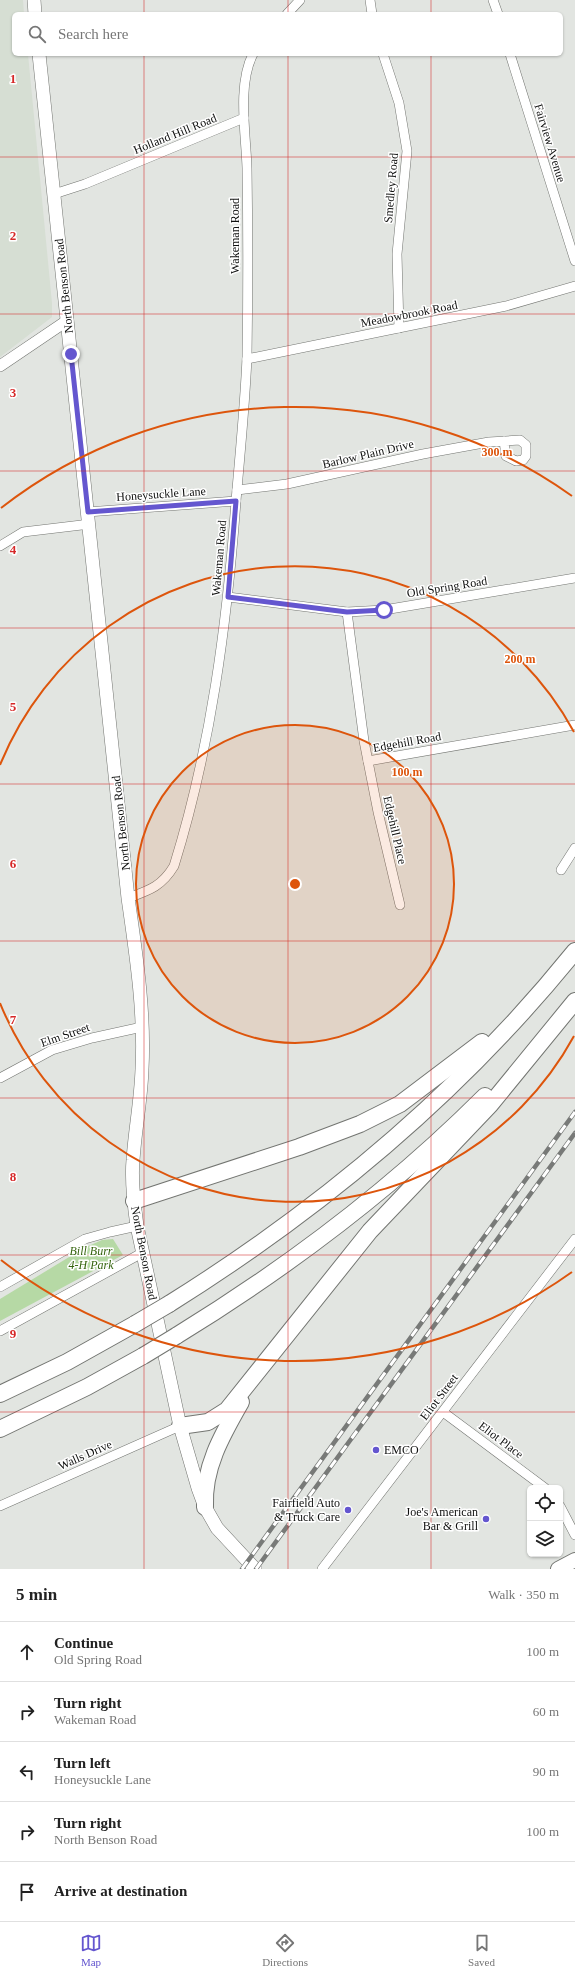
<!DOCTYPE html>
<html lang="en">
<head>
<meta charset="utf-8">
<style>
  body { margin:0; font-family:"Times New Roman",serif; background:#f2f2f2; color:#222 }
  .controls { position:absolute; right:12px; bottom:12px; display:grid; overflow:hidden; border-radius:6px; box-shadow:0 1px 3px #0004 }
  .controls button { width:36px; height:36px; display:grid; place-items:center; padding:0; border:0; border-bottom:1px solid #e0e0e0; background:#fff; color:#222; font:20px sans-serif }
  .stop { position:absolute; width:12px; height:12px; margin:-9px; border:3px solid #6456cf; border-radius:50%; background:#fff }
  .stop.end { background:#6456cf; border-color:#fff; box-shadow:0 1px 4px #0008 }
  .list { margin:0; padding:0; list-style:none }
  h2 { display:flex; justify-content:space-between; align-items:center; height:52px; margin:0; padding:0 16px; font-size:17px }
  h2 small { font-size:13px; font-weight:400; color:#767676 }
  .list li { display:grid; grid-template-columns:26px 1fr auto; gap:12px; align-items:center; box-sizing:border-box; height:60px; padding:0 16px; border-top:1px solid #e0e0e0 }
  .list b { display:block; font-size:15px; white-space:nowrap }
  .list p { margin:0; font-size:13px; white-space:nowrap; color:#767676 }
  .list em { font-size:13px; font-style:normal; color:#767676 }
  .icon { flex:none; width:22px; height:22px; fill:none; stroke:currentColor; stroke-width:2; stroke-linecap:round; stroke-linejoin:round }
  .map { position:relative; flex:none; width:575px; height:1569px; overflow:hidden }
  .search { position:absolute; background:#fff; box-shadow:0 1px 3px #0004; left:12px; right:12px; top:12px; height:44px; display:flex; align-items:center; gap:10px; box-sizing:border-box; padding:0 14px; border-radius:6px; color:#767676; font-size:15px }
  .sheet { height:352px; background:#fff }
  nav { display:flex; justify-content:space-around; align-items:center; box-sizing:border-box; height:56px; border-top:1px solid #e0e0e0; background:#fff; font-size:11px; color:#767676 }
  nav a { display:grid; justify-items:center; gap:2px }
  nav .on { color:#6456cf }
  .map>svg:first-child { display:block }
  .built { fill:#d6ded3 }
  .green { fill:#b6d9a5 }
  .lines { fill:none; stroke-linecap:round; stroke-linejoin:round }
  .minor-casing { stroke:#737571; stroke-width:10 }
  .tertiary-casing { stroke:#737571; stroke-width:12 }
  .secondary-casing { stroke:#737571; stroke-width:14 }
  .primary-casing { stroke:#737571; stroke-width:16 }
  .motorway-casing { stroke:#737571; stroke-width:18 }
  .minor { stroke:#fff; stroke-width:9 }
  .tertiary { stroke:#fff; stroke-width:11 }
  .secondary { stroke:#fff; stroke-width:13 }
  .primary { stroke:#fff; stroke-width:14 }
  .motorway { stroke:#fff; stroke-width:16 }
  .rail-casing { stroke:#787a78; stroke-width:4.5 }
  .rail { stroke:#fff; stroke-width:3; stroke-dasharray:9; stroke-linecap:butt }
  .motorway-bridge-casing { stroke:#737571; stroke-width:18; stroke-linecap:butt }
  .motorway-bridge { stroke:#fff; stroke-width:16 }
  .route { stroke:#6456cf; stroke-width:5 }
  .grid { fill:none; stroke:#d62828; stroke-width:1; stroke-opacity:0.55 }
  .ring { fill:none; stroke:#dd550c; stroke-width:2 }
  .poi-dot { fill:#6456cf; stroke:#fff; stroke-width:1.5 }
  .labels { text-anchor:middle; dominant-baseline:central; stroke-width:3; stroke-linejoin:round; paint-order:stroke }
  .street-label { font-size:12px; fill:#0e0f0e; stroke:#fff }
  .park-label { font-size:12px; font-style:italic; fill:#34640d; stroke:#fff }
  .poi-label { font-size:12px; fill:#0e0f0e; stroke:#fff; text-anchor:end }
  .grid-label { font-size:13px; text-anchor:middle; font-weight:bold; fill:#d62828; stroke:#fff; stroke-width:3; stroke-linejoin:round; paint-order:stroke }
  .centre { fill:#dd550c; stroke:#fff; stroke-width:2 }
  .ring-label { font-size:12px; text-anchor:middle; font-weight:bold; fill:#dd550c; stroke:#fff; stroke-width:3; stroke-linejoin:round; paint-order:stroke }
</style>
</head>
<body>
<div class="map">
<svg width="575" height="1569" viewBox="0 0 575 1569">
  <rect width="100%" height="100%" fill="#e2e5e1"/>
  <polygon class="built" points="0,0 23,0 24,14 14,14 14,54 28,54 52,303 52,317 0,357"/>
  <polygon class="green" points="113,1239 123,1255 0,1321 0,1299 84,1248 102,1240"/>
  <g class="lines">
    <defs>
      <g id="minor">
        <polyline points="370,0 372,14"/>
        <polyline points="493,0 498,14"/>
        <polyline points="287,14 300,0"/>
        <polyline points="383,54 399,103 407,151 397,254 399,328"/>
        <polyline points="510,54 575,261"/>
        <polyline points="54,194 85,184 244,118"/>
        <polyline points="247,359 506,306 575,286"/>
        <polyline points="237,490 287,484 423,454 489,442 520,440 526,445 526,456 523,460 516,461 506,456 504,441"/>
        <polyline points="87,512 236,501"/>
        <polyline points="0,546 23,532 90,524"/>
        <polyline points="228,597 347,612 384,610 575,578"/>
        <polyline points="347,612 364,741 378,812 400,905"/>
        <polyline points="368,761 575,725"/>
        <polyline points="561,870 575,848"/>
        <path d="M128 898C150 890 162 886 174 866 211 747 227 624 236 501 240 453 245 405 247 357 248 294 248 231 247 168 246 134 237 85 253 54"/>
        <polyline points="0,1078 52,1050 92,1038 142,1027"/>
        <polyline points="0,1287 85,1239 110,1232 137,1226"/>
        <polyline points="0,1331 142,1253"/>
        <polyline points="443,1412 545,1488"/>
        <polyline points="0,1506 180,1426"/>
        <polyline points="560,1506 575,1535"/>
        <polyline points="322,1569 575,1239"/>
      </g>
      <polyline id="tertiary" points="0,366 68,320"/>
      <g id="secondary">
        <polyline points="34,0 35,14"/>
        <path d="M39 54 128 898C136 954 145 1012 142 1069 141 1100 135 1130 133 1160 131 1182 134 1205 137 1226L180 1426 198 1488 205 1507 217 1528 255 1569"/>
      </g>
      <polyline id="primary" points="558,1569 575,1560"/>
      <g id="motorway">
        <polyline points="134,1201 299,1147 360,1124 400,1104 482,1042"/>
        <path d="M169 1304C321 1209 462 1091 575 951"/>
        <path d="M176 1336C287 1268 393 1188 485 1096"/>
        <polyline points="0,1394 67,1362 135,1324"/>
        <polyline points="180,1426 208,1422 227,1410 370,1231 490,1105 575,1001"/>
        <polyline points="0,1429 87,1387 143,1356"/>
        <path d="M205 1507C203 1468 222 1435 241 1402"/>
      </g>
    </defs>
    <use href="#minor" class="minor-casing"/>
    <use href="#tertiary" class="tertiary-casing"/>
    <use href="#secondary" class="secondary-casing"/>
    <use href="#primary" class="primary-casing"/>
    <use href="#motorway" class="motorway-casing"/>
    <use href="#minor" class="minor"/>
    <use href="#tertiary" class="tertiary"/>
    <use href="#secondary" class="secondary"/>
    <use href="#primary" class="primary"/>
    <use href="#motorway" class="motorway"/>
    <defs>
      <g id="rail">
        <polyline points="242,1569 575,1112"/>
        <polyline points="256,1569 575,1133"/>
      </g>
    </defs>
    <use href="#rail" class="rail-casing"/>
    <use href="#rail" class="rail"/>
    <defs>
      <g id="motorway-bridge">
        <polyline points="135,1324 169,1304"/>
        <polyline points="143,1356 176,1336"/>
      </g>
    </defs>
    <use href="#motorway-bridge" class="motorway-bridge-casing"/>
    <use href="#motorway-bridge" class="motorway-bridge"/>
  </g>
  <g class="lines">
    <polyline class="route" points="71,354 88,512 236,501 228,597 347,612 384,610"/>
  </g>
  <path class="grid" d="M144 0V14M288 0V14M431 0V14M144 54V1569M288 54V1569M431 54V1569M0 157H575M0 314H575M0 471H575M0 628H575M0 784H575M0 941H575M0 1098H575M0 1255H575M0 1412H575"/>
  <circle cx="295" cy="884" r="159" fill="#dd550c" fill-opacity=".12"/>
  <g class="ring">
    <circle cx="295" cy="884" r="159"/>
    <path d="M574 1036A318 318 0 0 1 0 1003M0 765A318 318 0 0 1 574 732"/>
    <path d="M572 1272A477 477 0 0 1 1 1260M1 508A477 477 0 0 1 572 496"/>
  </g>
  <g class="poi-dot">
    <circle cx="376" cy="1450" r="4"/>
    <circle cx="348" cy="1510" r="4"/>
    <circle cx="486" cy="1519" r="4"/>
  </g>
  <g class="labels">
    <g class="street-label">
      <text transform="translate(175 134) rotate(-22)">Holland Hill Road</text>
      <text transform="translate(550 143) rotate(73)">Fairview Avenue</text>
      <text transform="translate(391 188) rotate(-85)">Smedley Road</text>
      <text transform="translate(235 236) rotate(-90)">Wakeman Road</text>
      <text transform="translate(64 286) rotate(-96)">North Benson Road</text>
      <text transform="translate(409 314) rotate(-11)">Meadowbrook Road</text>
      <text transform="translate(368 454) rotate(-13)">Barlow Plain Drive</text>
      <text transform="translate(161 494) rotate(-4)">Honeysuckle Lane</text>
      <text transform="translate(219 558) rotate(-85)">Wakeman Road</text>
      <text transform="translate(447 587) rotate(-9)">Old Spring Road</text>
      <text transform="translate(407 742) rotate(-10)">Edgehill Road</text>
      <text transform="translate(121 823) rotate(-96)">North Benson Road</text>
      <text transform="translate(395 830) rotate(77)">Edgehill Place</text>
      <text transform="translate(65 1035) rotate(-19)">Elm Street</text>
      <text transform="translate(144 1253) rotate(79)">North Benson Road</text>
      <text transform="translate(439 1397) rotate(-53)">Eliot Street</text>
      <text transform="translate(501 1440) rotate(37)">Eliot Place</text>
      <text transform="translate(85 1455) rotate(-24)">Walls Drive</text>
    </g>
    <g class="park-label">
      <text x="91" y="1251">Bill Burr<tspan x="91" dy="14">4-H Park</tspan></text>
    </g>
    <g class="poi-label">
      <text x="384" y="1450" text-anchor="start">EMCO</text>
      <text x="340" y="1503">Fairfield Auto<tspan x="340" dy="14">&amp; Truck Care</tspan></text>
      <text x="478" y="1512">Joe's American<tspan x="478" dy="14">Bar &amp; Grill</tspan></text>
    </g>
  </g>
  <g class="grid-label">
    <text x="13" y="83">1</text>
    <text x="13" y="240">2</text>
    <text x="13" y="397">3</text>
    <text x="13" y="554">4</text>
    <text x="13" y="711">5</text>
    <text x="13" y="868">6</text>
    <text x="13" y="1024">7</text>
    <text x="13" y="1181">8</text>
    <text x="13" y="1338">9</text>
  </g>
  <circle cx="295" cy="884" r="6" class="centre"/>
  <g class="ring-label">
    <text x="497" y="456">300 m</text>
    <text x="520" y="663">200 m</text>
    <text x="407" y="776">100 m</text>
  </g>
</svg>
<div class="controls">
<button><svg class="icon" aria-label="locate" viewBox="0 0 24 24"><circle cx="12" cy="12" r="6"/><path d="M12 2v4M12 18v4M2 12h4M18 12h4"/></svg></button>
<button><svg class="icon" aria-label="layers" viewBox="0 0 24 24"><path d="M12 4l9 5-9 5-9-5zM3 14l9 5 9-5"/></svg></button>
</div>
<div class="stop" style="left:384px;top:610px"></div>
<div class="stop end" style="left:71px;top:354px"></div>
<div class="search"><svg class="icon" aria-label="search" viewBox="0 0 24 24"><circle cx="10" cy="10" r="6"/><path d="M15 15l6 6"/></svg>Search here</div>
</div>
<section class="sheet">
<h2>5 min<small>Walk · 350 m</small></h2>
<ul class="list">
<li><svg class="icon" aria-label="ahead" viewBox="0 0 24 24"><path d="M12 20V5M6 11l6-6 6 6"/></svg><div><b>Continue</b><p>Old Spring Road</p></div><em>100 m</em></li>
<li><svg class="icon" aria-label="right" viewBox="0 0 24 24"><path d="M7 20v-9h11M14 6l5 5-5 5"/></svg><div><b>Turn right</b><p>Wakeman Road</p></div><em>60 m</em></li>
<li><svg class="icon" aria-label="left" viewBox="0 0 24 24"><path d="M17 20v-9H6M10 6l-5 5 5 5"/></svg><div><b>Turn left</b><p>Honeysuckle Lane</p></div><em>90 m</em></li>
<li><svg class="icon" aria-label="right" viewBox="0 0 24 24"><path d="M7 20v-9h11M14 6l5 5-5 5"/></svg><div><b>Turn right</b><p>North Benson Road</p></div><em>100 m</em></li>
<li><svg class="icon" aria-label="arrive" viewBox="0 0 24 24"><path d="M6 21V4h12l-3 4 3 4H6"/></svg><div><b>Arrive at destination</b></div></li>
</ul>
</section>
<nav>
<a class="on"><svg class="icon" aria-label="map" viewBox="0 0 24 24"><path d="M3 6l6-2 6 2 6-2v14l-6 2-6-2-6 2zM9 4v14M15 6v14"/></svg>Map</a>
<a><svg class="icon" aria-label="directions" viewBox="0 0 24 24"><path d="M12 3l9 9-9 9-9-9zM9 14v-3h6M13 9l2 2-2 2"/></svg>Directions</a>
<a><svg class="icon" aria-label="saved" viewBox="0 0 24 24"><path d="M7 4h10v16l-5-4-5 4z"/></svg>Saved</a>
</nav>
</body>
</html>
